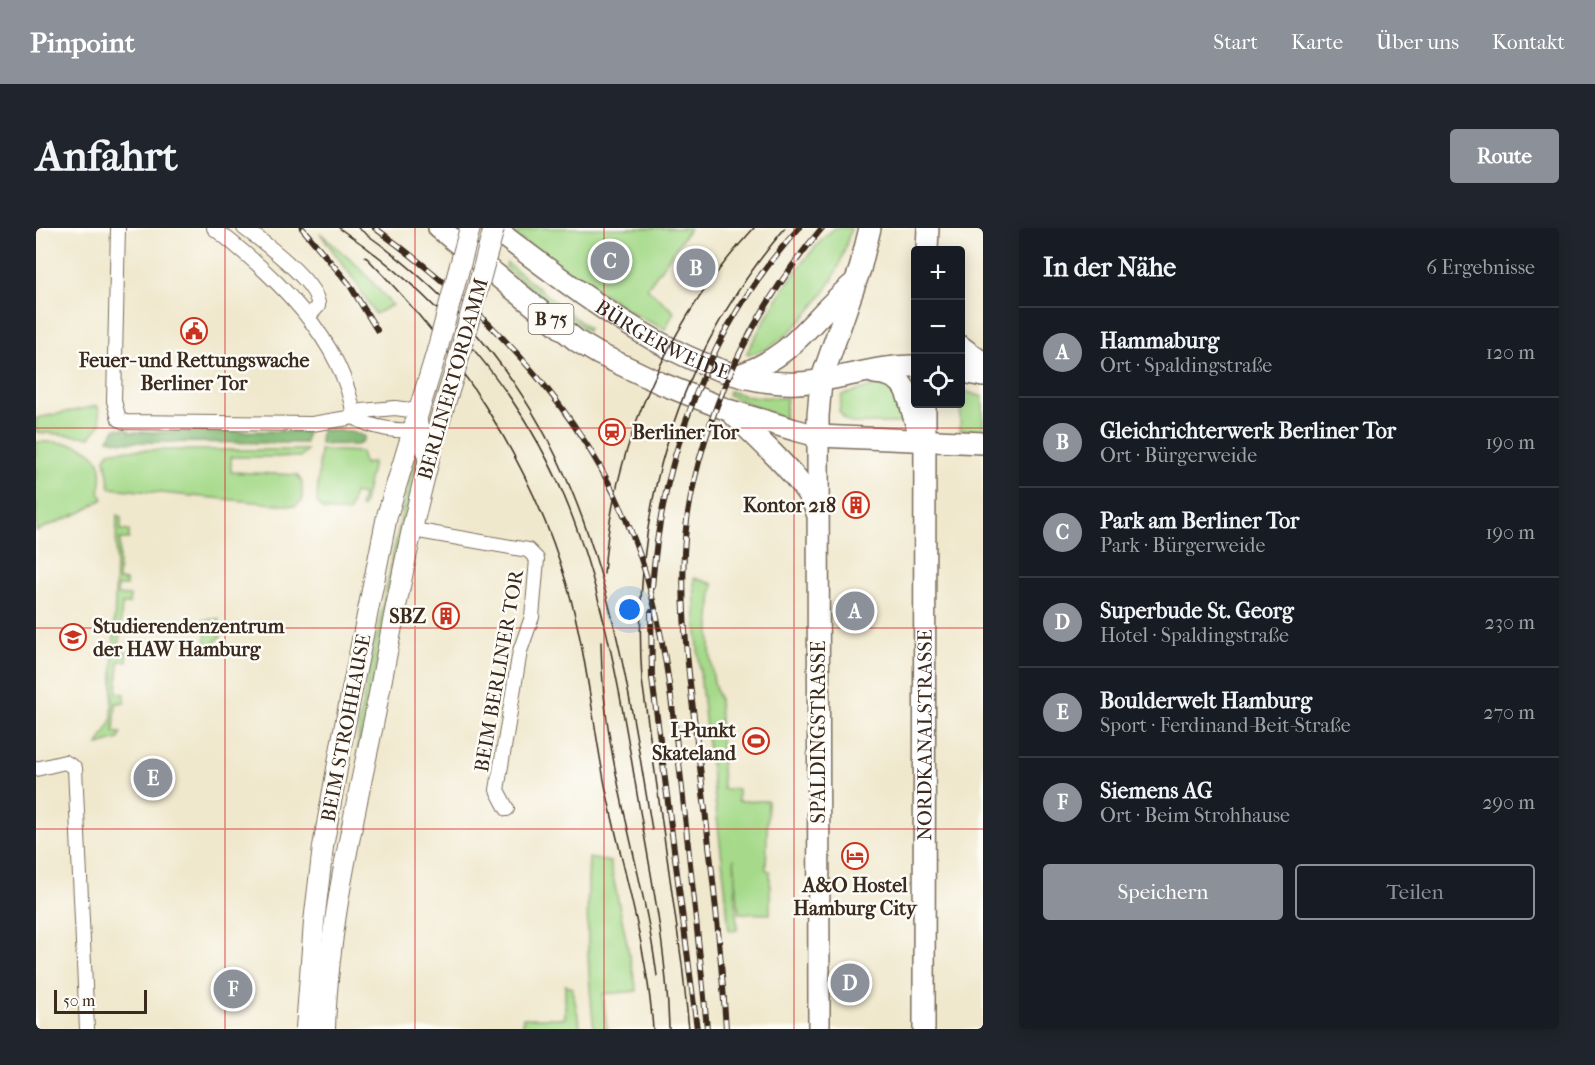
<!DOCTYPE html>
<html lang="de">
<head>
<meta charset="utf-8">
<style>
  body { margin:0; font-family:"IM FELL French Canon",serif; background:#20242c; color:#f1f3f6 }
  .controls { position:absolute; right:18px; top:18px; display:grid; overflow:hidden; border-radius:6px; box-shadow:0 3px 15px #0003 }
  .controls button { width:54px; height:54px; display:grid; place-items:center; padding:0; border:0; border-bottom:2px solid #363941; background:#171b24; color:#f1f3f6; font:30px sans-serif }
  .scale { position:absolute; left:18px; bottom:15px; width:93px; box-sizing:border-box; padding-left:6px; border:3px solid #3b2a1e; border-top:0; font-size:16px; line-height:21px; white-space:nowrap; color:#3b2a1e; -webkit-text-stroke:4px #fdfcf7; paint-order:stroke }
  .you { position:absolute; left:594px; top:382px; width:21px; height:21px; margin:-15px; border:4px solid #fff; border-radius:50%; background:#1a73e8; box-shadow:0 0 0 9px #1a73e833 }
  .badge { display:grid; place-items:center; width:39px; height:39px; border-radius:50%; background:#8c9099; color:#fff; font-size:20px; font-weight:700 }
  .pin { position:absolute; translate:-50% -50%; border:3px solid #fff; box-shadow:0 2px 6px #0006 }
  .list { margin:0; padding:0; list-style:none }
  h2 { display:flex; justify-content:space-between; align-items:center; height:78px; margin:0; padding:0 24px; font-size:26px }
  h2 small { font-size:20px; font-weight:400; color:#9ea1a6 }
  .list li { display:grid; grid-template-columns:39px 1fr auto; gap:18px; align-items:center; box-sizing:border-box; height:90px; padding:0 24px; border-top:2px solid #363941 }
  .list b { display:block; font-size:22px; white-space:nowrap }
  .list p { margin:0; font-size:20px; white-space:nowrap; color:#9ea1a6 }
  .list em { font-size:20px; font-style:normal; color:#9ea1a6 }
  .actions { display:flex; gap:12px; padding:18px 24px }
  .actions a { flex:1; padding:14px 0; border:2px solid #8c9099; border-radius:6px; text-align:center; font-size:21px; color:#8c9099 }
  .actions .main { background:#8c9099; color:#fff }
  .icon { flex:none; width:33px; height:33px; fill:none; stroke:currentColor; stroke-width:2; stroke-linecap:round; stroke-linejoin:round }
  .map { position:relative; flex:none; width:947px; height:801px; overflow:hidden; border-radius:6px }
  header { display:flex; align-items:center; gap:36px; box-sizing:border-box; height:84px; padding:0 30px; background:#8c9099; color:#fff }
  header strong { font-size:28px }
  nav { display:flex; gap:33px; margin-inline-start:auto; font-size:21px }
  .intro { display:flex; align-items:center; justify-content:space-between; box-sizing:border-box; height:144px; padding:0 36px }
  h1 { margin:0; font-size:42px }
  .button { padding:15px 27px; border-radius:6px; background:#8c9099; color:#fff; font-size:21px; font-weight:700 }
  main { display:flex; gap:36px; padding:0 36px }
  aside { flex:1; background:#171b24; border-radius:6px; box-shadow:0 3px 15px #0003 }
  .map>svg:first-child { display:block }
  .green { fill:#a6da8a; stroke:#708254; stroke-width:1.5 }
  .forest { fill:#84ba76; stroke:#60724a; stroke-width:1.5 }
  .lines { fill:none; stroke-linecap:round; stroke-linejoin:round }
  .minor-casing { stroke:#7a6c5b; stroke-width:16 }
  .secondary-casing { stroke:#7a6c5b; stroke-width:22 }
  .primary-casing { stroke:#7a6c5b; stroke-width:24 }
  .minor { stroke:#fff; stroke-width:14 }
  .secondary { stroke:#fff; stroke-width:20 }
  .primary { stroke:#fff; stroke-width:21 }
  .tram { stroke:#3b2a1e; stroke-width:1.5 }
  .rail-casing { stroke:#3b2a1e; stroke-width:6 }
  .rail { stroke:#fdfcf7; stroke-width:4; stroke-dasharray:11; stroke-linecap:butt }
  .secondary-bridge-casing { stroke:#7a6c5b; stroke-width:22; stroke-linecap:butt }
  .secondary-bridge { stroke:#fff; stroke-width:20 }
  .grid { fill:none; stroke:#d62828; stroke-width:1.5; stroke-opacity:0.55 }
  .labels { text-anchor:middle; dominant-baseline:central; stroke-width:5; stroke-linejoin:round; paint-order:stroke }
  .shield { fill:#fdfcf7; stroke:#75695f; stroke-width:1.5 }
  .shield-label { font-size:18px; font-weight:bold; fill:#3b2a1e }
  .street-label { font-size:20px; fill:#3b2a1e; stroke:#fdfcf7 }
  .poi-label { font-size:20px; font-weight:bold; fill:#3b2a1e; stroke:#fdfcf7; text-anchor:end }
</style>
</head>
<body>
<header>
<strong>Pinpoint</strong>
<nav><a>Start</a><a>Karte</a><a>Über uns</a><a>Kontakt</a></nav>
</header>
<div class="intro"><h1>Anfahrt</h1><a class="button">Route</a></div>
<main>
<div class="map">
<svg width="947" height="801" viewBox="0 0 947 801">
  <rect width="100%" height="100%" fill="#fdfcf7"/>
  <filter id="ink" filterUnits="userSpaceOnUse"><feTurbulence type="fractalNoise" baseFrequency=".0167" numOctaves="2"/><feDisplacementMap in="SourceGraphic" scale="12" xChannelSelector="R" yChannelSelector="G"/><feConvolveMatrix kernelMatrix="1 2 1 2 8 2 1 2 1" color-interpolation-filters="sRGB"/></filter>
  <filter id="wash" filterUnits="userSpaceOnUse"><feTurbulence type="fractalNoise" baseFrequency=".008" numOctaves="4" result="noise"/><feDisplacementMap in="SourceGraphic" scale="24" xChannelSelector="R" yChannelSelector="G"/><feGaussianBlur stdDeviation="1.35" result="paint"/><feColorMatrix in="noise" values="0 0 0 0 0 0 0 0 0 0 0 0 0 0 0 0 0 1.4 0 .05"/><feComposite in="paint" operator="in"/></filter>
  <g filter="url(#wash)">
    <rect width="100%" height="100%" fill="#f0e8cd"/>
    <g class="green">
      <polygon points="502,0 654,0 611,60 638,84 629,101 603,89 476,6"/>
      <path d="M798 0H815C810 17 805 37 796 52 781 77 741 127 710 126 734 81 760 35 798 0Z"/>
      <polygon points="284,5 325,41 356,77 339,86 319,53"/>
      <polygon points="471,35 552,100 551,103 469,40"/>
      <path d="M842 157C860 162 870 176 867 195H815L809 192 803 183 806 167Z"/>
      <polygon points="925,162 947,169 947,202 924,202"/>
      <polygon points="693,163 716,169 751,170 748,191 692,167"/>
      <polygon points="62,178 65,196 54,209 0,204 0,190"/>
      <path d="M0 214C36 214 76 216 63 264L67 271 48 283 0 303Z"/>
      <polygon points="85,222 271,222 264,229 195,229 195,244 261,247 266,254 266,273 259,278 74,260 69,230 73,224"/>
      <polygon points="284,222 325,224 328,236 337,234 327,279 324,279 327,267 318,265 313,284 287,282 281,274"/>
      <polygon points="379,222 383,225 322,528 323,493"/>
      <polygon points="81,287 85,289 85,302 93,303 93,311 84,311 82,352 90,353 90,358 82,358 81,367 94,368 93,376 86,376 83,423 91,424 91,433 83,433 81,465 89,466 88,475 80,475 78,504 85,505 83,511 62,517 76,492"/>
      <path d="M658 350 677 356C673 386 671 443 683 470L687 561H702V573H732L730 642 734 643V686L703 685 698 630 701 702 693 703C684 585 661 468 658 350Z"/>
      <polygon points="183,391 185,408 171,422 168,392"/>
      <path d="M553 630 574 634 601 763 567 766 571 801H558C551 744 550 688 553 630Z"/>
      <polygon points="529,757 536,760 545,801 487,801 487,790 529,790"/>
    </g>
    <g class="forest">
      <polygon points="80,200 93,201 94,204 271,203 270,215 86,214 72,211"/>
      <polygon points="285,202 311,203 328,208 328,212 321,217 284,216"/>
    </g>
  </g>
  <g filter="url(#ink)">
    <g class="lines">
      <defs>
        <g id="minor">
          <polyline points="82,0 78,173 83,191 89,194 276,196 318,189 326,183 359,180 374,182 384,192 389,231"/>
          <path d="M178 0C237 46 307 110 318 189"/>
          <path d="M208 0C226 13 284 56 282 78L272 89"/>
          <path d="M318 189C333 199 368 207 385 199"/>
          <polyline points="377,302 492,322 501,331 496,389 484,423 461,562 471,581"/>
          <polyline points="0,541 29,534 39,540 51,801"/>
        </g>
        <g id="secondary">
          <polyline points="270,801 278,694 287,619 307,507 351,288 401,123"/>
          <path d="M289 801C292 695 318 591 339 487 361 373 381 258 418 147"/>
        </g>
        <g id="primary">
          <polyline points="403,0 541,113 563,126 624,155 692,182 759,202 782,208 947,215"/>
          <path id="s1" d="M457 0C537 59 658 160 762 155 802 153 839 137 879 138"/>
          <polyline points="891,22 892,0"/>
          <polyline points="924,118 947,135"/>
          <polyline points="924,143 947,148"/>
          <path d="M838 145C878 147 870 175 883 203"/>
          <path d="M703 147C761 127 774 91 817 56"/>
          <path d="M695 184C717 207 774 256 781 285"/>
          <polyline points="783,801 782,188 785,153 824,41 834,0"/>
          <path id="s2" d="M888 801 889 176"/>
        </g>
      </defs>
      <use href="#minor" class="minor-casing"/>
      <use href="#secondary" class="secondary-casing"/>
      <use href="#primary" class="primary-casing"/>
      <use href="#minor" class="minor"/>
      <use href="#secondary" class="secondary"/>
      <use href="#primary" class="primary"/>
      <g class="tram">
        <path d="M303 0C403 67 489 168 533 280 568 369 587 478 602 572 615 647 631 724 633 801"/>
        <path d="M322 0C543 155 576 353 616 602"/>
        <path d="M329 28C419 119 495 232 531 357 550 422 556 490 569 557 586 639 611 717 617 801"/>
        <path d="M568 346C576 219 632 93 718 0"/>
        <path d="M565 414C566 532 606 634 621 748"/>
        <path d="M653 801 646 736 606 452C595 283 639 131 749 0"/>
      </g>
      <defs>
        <g id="rail">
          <polyline points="266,0 313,56 341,102"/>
          <path d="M339 0C449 80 549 182 598 311 629 393 637 483 647 570 655 647 664 724 671 801"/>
          <path d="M616 360C626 227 673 99 763 0"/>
          <polyline points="615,384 616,450 661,801"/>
          <path d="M690 801C684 708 673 615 662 522 653 446 641 369 651 292 667 184 716 83 786 0"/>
        </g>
      </defs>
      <use href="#rail" class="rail-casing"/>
      <use href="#rail" class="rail"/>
      <defs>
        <g id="secondary-bridge">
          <polyline points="401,123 434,0"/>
          <polyline points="418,147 458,0"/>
        </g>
      </defs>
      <use href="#secondary-bridge" class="secondary-bridge-casing"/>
      <use href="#secondary-bridge" class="secondary-bridge"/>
    </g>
  </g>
  <path class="grid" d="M189 0V801M379 0V801M568 0V801M758 0V801M0 200H947M0 400H947M0 601H947"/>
  <defs>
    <symbol id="civic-ring" viewBox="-11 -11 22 22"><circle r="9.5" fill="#fdfcf7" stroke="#c8321e" stroke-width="1.5"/><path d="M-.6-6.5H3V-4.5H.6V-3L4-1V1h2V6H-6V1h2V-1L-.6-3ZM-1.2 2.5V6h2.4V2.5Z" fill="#c8321e"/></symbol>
    <symbol id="station-ring" viewBox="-11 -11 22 22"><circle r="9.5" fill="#fdfcf7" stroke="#c8321e" stroke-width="1.5"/><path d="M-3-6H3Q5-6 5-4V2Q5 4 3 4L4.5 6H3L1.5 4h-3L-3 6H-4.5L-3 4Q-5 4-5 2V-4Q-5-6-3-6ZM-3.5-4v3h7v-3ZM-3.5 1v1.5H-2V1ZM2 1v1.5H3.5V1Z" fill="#c8321e"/></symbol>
    <symbol id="building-ring" viewBox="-11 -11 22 22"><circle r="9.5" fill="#fdfcf7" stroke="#c8321e" stroke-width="1.5"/><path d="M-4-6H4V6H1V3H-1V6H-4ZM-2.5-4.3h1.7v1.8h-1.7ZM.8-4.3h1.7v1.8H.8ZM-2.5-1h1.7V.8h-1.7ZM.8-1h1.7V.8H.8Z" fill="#c8321e"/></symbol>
    <symbol id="university-ring" viewBox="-11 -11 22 22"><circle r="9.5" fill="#fdfcf7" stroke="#c8321e" stroke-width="1.5"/><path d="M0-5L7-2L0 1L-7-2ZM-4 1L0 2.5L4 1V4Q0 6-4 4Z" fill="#c8321e"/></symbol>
    <symbol id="stadium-ring" viewBox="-11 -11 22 22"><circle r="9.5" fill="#fdfcf7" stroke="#c8321e" stroke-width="1.5"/><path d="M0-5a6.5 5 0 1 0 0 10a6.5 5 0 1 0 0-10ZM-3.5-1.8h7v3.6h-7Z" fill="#c8321e"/></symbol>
    <symbol id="hotel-ring" viewBox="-11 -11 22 22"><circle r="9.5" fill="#fdfcf7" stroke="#c8321e" stroke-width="1.5"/><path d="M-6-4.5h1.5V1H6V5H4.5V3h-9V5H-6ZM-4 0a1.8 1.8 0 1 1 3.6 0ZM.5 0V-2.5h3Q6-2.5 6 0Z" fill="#c8321e"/></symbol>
  </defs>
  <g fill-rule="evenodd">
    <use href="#civic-ring" x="143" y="88" width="30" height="30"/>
    <use href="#station-ring" x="561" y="189" width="30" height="30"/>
    <use href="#building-ring" x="805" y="262" width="30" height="30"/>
    <use href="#building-ring" x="395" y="373" width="30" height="30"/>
    <use href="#university-ring" x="22" y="394" width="30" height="30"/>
    <use href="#stadium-ring" x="705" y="498" width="30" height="30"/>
    <use href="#hotel-ring" x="804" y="613" width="30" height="30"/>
  </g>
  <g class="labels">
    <rect class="shield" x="492.5" y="76" width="45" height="30" rx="4.5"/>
    <g class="shield-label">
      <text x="515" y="91">B 75</text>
    </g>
    <g class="street-label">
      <text stroke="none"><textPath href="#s1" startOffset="204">BÜRGERWEIDE</textPath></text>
      <text transform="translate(417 151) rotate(-74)">BERLINERTORDAMM</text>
      <text transform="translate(463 443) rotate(-80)">BEIM BERLINER TOR</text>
      <text transform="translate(310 500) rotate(-79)">BEIM STROHHAUSE</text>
      <text transform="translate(782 504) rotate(-90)">SPALDINGSTRASSE</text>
      <text stroke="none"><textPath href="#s2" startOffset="294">NORDKANALSTRASSE</textPath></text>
    </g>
    <g class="poi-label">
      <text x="158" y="132" text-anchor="middle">Feuer- und Rettungswache<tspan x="158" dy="23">Berliner Tor</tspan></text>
      <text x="596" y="204" text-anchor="start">Berliner Tor</text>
      <text x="800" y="277">Kontor 218</text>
      <text x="390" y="388">SBZ</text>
      <text x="57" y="398" text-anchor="start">Studierendenzentrum<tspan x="57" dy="23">der HAW Hamburg</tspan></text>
      <text x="700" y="502">I-Punkt<tspan x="700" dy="23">Skateland</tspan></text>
      <text x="819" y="657" text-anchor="middle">A&amp;O Hostel<tspan x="819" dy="23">Hamburg City</tspan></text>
    </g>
  </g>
</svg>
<div class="controls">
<button>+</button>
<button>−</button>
<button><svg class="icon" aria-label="locate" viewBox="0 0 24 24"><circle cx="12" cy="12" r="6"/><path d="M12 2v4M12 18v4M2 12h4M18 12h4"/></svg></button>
</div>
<div class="scale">50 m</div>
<div class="you"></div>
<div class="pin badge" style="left:819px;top:383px">A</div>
<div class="pin badge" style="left:660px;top:40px">B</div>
<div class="pin badge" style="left:574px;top:33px">C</div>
<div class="pin badge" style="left:814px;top:755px">D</div>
<div class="pin badge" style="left:117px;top:550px">E</div>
<div class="pin badge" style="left:197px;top:761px">F</div>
</div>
<aside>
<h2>In der Nähe<small>6 Ergebnisse</small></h2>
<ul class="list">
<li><span class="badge">A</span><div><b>Hammaburg</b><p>Ort · Spaldingstraße</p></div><em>120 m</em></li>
<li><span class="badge">B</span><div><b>Gleichrichterwerk Berliner Tor</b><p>Ort · Bürgerweide</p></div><em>190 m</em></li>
<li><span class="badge">C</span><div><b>Park am Berliner Tor</b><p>Park · Bürgerweide</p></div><em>190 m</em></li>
<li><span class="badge">D</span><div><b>Superbude St. Georg</b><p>Hotel · Spaldingstraße</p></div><em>230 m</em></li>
<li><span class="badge">E</span><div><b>Boulderwelt Hamburg</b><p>Sport · Ferdinand-Beit-Straße</p></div><em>270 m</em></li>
<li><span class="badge">F</span><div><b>Siemens AG</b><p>Ort · Beim Strohhause</p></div><em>290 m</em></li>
</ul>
<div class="actions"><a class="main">Speichern</a><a>Teilen</a></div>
</aside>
</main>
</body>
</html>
